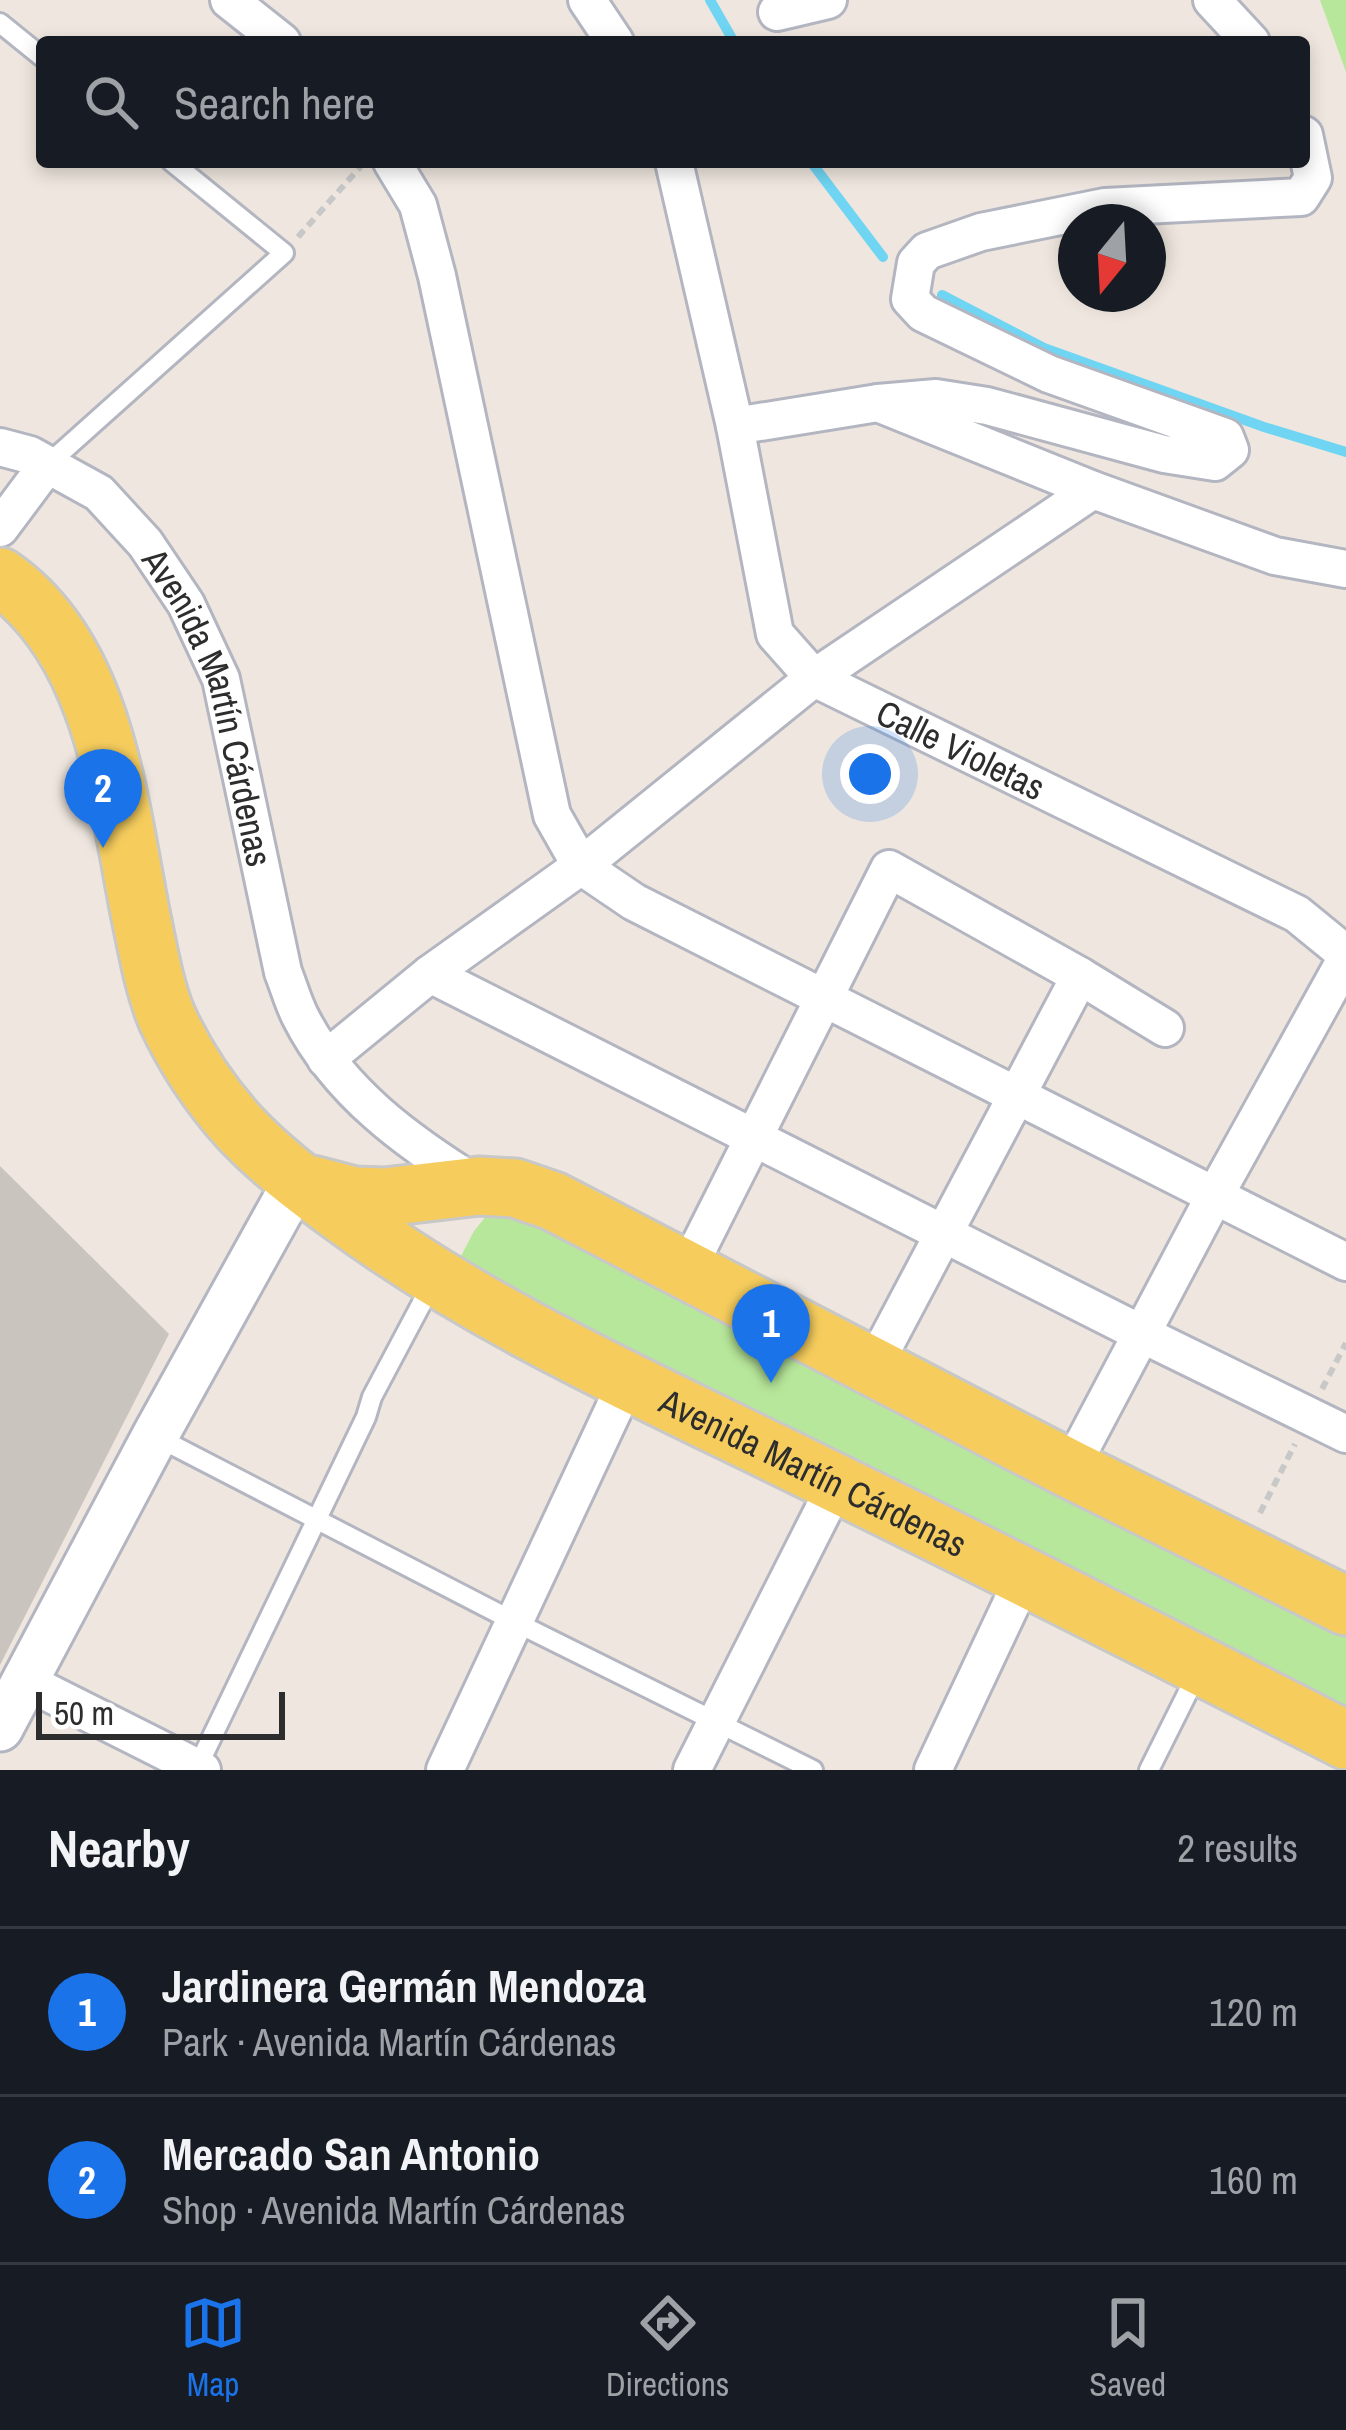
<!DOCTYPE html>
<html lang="en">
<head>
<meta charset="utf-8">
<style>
  body { margin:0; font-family:"Archivo Narrow",sans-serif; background:#20242c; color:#f1f3f6 }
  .compass { position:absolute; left:1058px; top:204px; width:108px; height:108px; border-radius:50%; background:#171b24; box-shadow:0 6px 18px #0003; rotate:198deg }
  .scale { position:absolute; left:36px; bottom:30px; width:249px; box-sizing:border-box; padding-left:12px; border:6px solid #2d2d2d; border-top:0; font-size:33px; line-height:42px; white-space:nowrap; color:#2d2d2d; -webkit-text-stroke:9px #fff; paint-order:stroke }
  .you { position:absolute; left:870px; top:774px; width:42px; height:42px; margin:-30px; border:9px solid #fff; border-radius:50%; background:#1a73e8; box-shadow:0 0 0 18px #1a73e833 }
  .badge { display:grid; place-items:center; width:78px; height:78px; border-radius:50%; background:#1a73e8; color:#fff; font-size:39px; font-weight:700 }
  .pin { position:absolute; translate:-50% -99px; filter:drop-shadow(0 3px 6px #0008) }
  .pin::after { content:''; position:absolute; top:63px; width:42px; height:36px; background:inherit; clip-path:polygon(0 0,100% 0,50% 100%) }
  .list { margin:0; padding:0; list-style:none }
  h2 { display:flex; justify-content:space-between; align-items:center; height:156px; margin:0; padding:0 48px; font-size:51px }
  h2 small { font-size:39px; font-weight:400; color:#9ea1a6 }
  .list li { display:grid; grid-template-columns:78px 1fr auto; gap:36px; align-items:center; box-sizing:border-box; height:168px; padding:0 48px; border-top:3px solid #363941 }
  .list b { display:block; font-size:45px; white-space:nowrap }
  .list p { margin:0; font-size:39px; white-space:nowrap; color:#9ea1a6 }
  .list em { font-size:39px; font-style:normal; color:#9ea1a6 }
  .icon { flex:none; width:66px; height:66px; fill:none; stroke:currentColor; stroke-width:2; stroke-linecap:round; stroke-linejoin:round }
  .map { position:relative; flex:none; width:1346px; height:1770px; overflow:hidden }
  .search { position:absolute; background:#171b24; box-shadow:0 6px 18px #0003; left:36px; right:36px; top:36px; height:132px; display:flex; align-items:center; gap:30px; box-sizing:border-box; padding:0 42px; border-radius:12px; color:#9ea1a6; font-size:45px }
  .sheet { height:492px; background:#171b24 }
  nav { display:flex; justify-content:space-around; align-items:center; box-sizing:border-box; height:168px; border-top:3px solid #363941; background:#171b24; font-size:33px; color:#9ea1a6 }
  nav a { display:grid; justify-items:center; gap:6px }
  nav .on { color:#1a73e8 }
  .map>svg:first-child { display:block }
  .green { fill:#b7e79a }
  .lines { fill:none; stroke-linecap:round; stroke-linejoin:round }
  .stream { stroke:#6fd5f3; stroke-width:10 }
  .building { fill:#cac4be }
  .service-casing { stroke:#b3b6c1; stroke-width:24 }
  .minor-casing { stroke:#b3b6c1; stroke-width:42 }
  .tertiary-casing { stroke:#b3b6c1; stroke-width:51 }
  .primary-casing { stroke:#c8c8c8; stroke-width:63 }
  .path { stroke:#c8c8c8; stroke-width:6; stroke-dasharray:9 6; stroke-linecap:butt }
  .service { stroke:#fff; stroke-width:18 }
  .minor { stroke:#fff; stroke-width:36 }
  .tertiary { stroke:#fff; stroke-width:45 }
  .primary { stroke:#f6cd5d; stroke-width:57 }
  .labels { text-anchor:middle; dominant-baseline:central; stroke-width:12; stroke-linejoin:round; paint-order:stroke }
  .street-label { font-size:36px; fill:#2d2d2d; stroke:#fff }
</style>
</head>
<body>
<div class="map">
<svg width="1346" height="1770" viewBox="0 0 1346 1770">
  <rect width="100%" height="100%" fill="#efe7df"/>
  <g class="green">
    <polygon points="1320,0 1346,0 1346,72"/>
    <polygon points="526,1214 1346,1630 1346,1715 469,1273 459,1260 474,1231 487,1215"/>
  </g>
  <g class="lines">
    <g class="stream">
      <polyline points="710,0 734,42"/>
      <polyline points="811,162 883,257"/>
      <polyline points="942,295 1044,348 1264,427 1346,452"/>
    </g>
  </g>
  <polygon class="building" points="0,1166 169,1334 0,1665"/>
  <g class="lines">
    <defs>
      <g id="service">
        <polyline points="0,23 42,57"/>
        <polyline points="47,465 284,253 172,162"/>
        <polyline points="155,1436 515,1622 813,1770"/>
        <polyline points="197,1768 366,1417 372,1397 433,1282"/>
        <polyline points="1149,1770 1198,1672"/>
      </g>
      <g id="minor">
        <polyline points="229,0 282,42"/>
        <polyline points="587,0 615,42"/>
        <polyline points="1212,0 1251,42"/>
        <polyline points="777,12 828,0"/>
        <polyline points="392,162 418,205 437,276 552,815 581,866 634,902 1346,1262"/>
        <path id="s1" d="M674 162 735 426 775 634 814 678 1297 914 1346 954"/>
        <polyline points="878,403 936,398 987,406 1164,454 1215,462 1230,450 1225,437 1049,374 923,313 910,299 916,263 927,251 981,232 1105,207 1301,197 1313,178 1304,135"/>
        <polyline points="735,426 878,403 1093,490 1275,556 1346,569"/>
        <path id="s2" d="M0 447 30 455 99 493 145 543 186 604 221 679 283 972C289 987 293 1002 300 1016 338 1092 409 1143 479 1186"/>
        <polyline points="0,528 47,465"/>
        <polyline points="430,974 1158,1342 1346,1434"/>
        <polyline points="326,1059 430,974 581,866 814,678 1093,490"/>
        <polyline points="687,1270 889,869 1080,976 1165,1028"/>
        <polyline points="873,1367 1080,976"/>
        <polyline points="1070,1469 1214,1197 1346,959"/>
        <polyline points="25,1681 202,1770"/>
        <polyline points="445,1770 627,1381"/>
        <polyline points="692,1770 837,1483"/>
        <polyline points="933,1770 1024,1577"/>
      </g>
      <polyline id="tertiary" points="0,1728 155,1436 297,1180"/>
      <g id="primary">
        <path id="s3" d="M0 577C105 649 118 802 141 917 148 950 154 987 167 1018 185 1057 211 1096 240 1128 270 1160 306 1187 341 1213 483 1318 647 1390 805 1468 986 1556 1166 1648 1346 1740"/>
        <polyline points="312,1185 354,1196 385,1197 479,1186 515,1188 553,1201 1070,1469 1346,1606"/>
      </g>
    </defs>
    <use href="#service" class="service-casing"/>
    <use href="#minor" class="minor-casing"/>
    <use href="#tertiary" class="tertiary-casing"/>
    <use href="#primary" class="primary-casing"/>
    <g class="path">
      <polyline points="298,237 361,166"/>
      <polyline points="1322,1389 1346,1343"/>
      <polyline points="1260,1513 1295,1444"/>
    </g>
    <use href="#service" class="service"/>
    <use href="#minor" class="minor"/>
    <use href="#tertiary" class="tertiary"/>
    <use href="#primary" class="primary"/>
  </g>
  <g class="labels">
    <g class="street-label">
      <text stroke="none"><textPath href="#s2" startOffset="357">Avenida Martín Cárdenas</textPath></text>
      <text stroke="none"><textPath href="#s1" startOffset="705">Calle Violetas</textPath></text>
      <text stroke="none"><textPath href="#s3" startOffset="1287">Avenida Martín Cárdenas</textPath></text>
    </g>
  </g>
</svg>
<svg class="compass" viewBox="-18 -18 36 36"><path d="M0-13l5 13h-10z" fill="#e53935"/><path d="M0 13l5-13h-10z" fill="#9ea1a6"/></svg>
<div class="scale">50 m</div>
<div class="you"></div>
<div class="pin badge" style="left:771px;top:1383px">1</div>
<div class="pin badge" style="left:103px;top:848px">2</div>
<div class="search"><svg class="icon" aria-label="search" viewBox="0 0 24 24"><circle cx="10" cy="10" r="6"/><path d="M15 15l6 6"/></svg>Search here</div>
</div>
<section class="sheet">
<h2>Nearby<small>2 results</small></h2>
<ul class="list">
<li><span class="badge">1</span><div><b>Jardinera Germán Mendoza</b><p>Park · Avenida Martín Cárdenas</p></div><em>120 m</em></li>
<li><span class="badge">2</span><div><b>Mercado San Antonio</b><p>Shop · Avenida Martín Cárdenas</p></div><em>160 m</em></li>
</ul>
</section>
<nav>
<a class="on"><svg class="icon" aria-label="map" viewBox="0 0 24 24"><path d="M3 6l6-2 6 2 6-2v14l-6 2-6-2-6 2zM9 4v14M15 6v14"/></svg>Map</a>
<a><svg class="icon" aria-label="directions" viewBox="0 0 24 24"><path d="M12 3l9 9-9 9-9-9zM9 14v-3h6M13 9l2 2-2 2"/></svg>Directions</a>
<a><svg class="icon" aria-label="saved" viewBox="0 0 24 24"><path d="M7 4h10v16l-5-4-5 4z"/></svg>Saved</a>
</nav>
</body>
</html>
